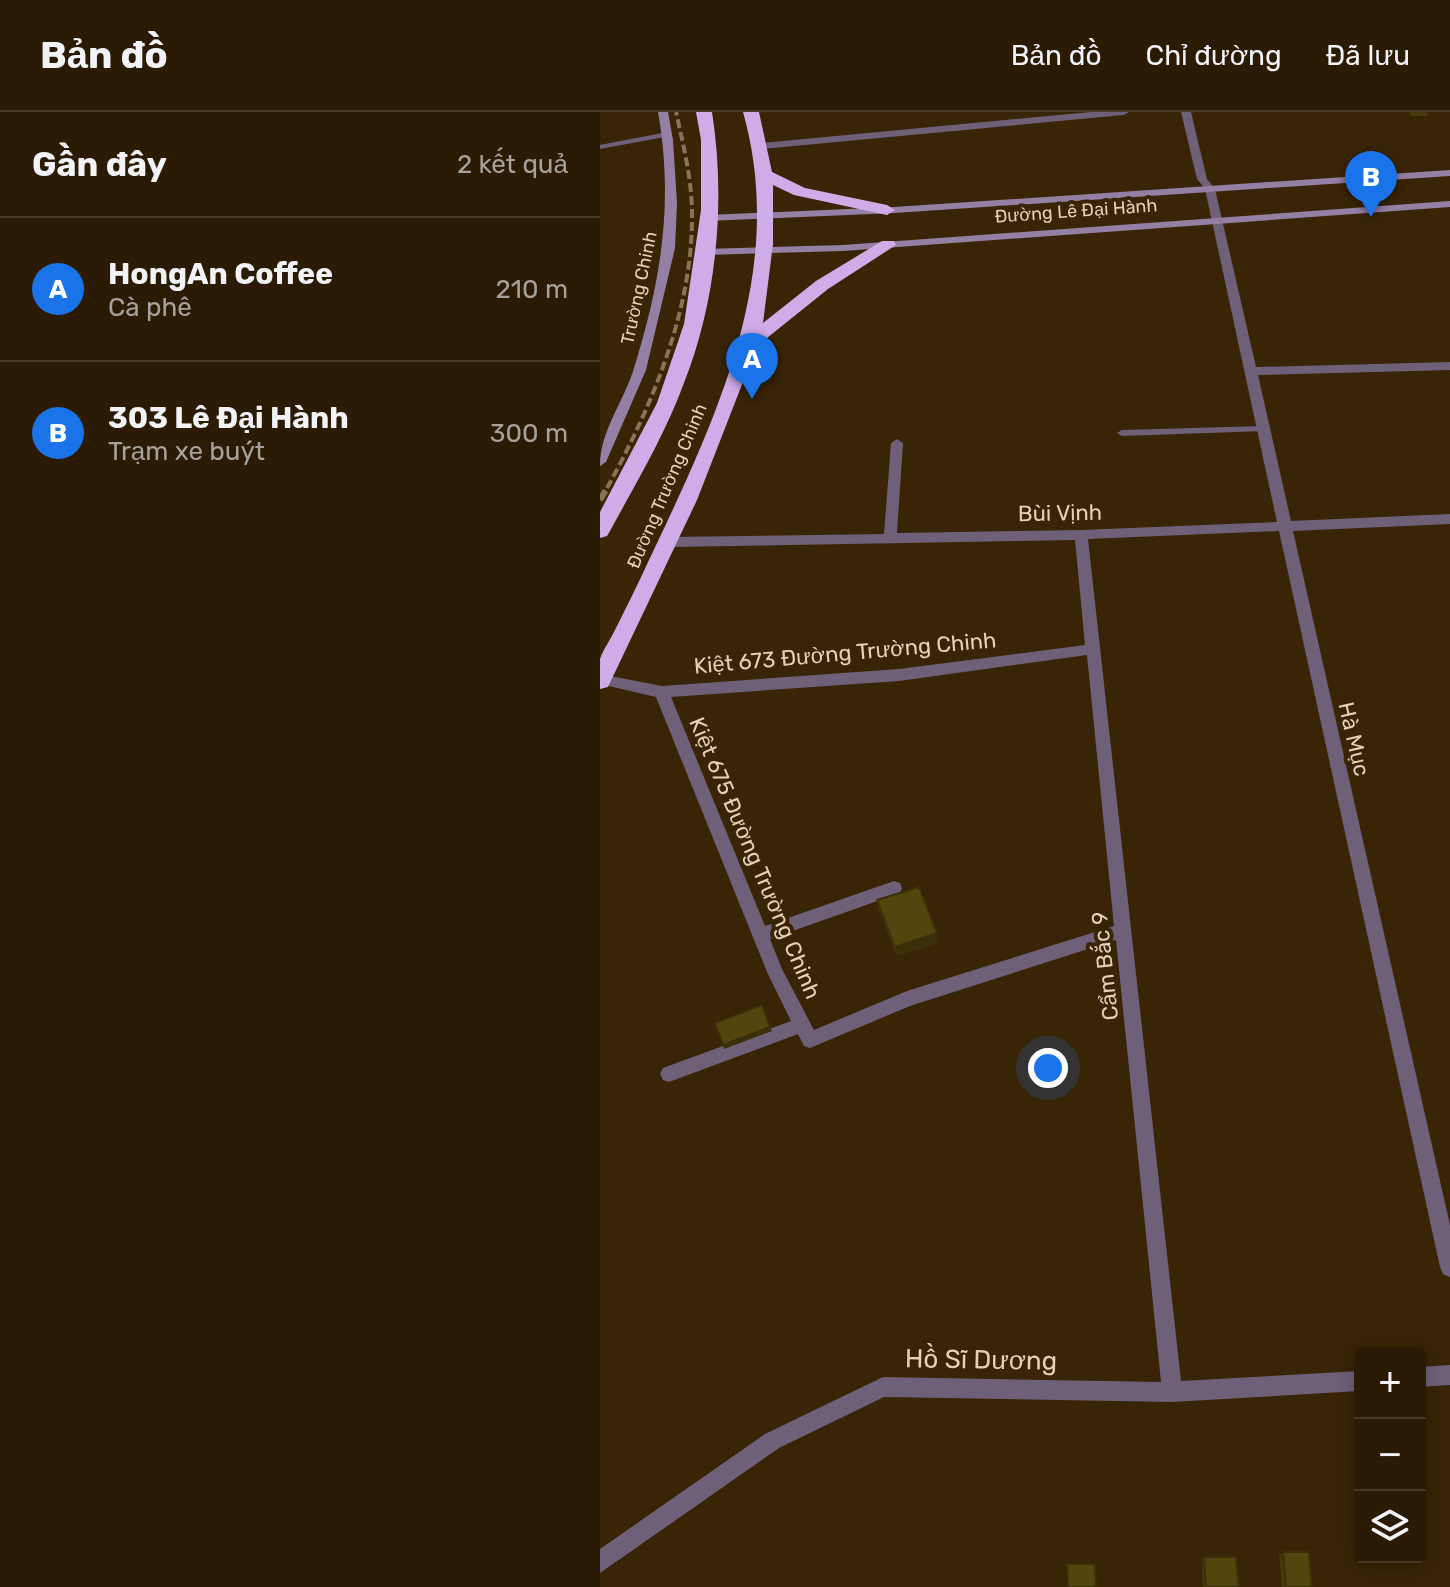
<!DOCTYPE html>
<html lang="vi">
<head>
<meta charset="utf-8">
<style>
  body { margin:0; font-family:Rubik,sans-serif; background:#372813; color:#f1f3f6 }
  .controls { position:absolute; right:24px; bottom:24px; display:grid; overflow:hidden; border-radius:8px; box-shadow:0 4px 20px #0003 }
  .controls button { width:72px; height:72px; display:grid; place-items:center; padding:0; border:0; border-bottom:2px solid #473926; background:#2b1b04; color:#f1f3f6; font:40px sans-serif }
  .you { position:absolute; left:448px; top:956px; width:28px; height:28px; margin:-20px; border:6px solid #fff; border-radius:50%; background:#1a73e8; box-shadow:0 0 0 12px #1a73e833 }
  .badge { display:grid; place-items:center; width:52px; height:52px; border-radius:50%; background:#1a73e8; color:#fff; font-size:26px; font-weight:700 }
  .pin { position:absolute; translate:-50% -66px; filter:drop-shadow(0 2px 4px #0008) }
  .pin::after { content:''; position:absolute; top:42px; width:28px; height:24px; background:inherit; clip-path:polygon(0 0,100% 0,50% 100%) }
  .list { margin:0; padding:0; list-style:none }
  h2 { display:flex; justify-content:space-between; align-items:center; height:104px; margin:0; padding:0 32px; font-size:34px }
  h2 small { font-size:26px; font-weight:400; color:#a6a19a }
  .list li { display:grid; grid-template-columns:52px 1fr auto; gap:24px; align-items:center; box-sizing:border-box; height:144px; padding:0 32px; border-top:2px solid #473926 }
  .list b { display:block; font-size:30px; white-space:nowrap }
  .list p { margin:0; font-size:26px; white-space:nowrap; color:#a6a19a }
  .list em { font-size:26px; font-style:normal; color:#a6a19a }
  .icon { flex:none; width:44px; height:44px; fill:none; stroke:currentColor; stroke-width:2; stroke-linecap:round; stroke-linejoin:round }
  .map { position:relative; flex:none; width:850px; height:1475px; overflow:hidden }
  header { display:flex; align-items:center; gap:48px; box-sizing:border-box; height:112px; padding:0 40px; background:#2b1b04; border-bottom:2px solid #473926 }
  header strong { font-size:38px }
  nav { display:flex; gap:44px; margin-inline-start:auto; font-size:28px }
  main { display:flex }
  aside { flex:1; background:#2b1b04 }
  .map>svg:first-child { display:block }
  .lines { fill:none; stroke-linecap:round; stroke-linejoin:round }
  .lane { fill:#6e6078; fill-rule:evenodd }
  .street { fill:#6e6078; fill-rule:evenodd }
  .secondary { fill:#957fa5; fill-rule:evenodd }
  .highway { fill:#cface8; fill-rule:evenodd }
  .rail-far1 { stroke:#8a7356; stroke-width:4; stroke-dasharray:9 4; stroke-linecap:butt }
  .rail { stroke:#8a7356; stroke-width:6; stroke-dasharray:11 6; stroke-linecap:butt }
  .wall { fill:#483a0b }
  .shaded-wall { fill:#3b3009 }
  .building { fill:#54440d; stroke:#3b3009; stroke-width:2 }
  .labels { text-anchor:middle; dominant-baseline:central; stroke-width:8; stroke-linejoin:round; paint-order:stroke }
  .far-street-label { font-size:18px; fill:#e8d0b5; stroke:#392405 }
  .street-label { font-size:22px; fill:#e8d0b5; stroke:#392405 }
  .near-street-label { font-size:26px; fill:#e8d0b5; stroke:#392405 }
</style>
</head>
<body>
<header>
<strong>Bản đồ</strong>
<nav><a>Bản đồ</a><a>Chỉ đường</a><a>Đã lưu</a></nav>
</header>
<main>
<aside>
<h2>Gần đây<small>2 kết quả</small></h2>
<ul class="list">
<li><span class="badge">A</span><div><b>HongAn Coffee</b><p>Cà phê</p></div><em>210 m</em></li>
<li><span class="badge">B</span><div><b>303 Lê Đại Hành</b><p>Trạm xe buýt</p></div><em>300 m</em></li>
</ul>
</aside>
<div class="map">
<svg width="850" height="1475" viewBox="0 0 850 1475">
  <rect width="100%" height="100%" fill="#392405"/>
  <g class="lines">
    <g class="lane">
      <polygon points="67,20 71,22 70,24 0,37 0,33"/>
      <polygon points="662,314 667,317 665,319 522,324 517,321 522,318"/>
    </g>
    <g class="street">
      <polygon points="491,0 529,0 524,3 161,37 156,34 161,31"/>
      <path d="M581 0H591L607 67 615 77 656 255 850 250V258L658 263 691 409 850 402V412L693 419 850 1113V1165L843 1162 840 1155 679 419 488 427 581 1269 760 1259V1279L572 1290 284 1285 179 1336 0 1461V1437L165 1322 283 1265 561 1270 516 828 310 894 210 936 204 934 198 922 69 970 63 968 60 962 63 956 191 909 167 860 56 585 0 572V562L62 574 299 557 485 533 475 428 70 435 63 430 70 425 284 422 291 331 297 327 303 331 297 421 481 418 677 410 605 77 597 67ZM487 543 514 814 307 879 214 918 182 857 170 827 300 781 302 776 300 771 294 769 165 814 71 585 299 569Z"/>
      <polygon points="850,1253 850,1273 820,1275 820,1255"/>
    </g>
    <g class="secondary">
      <path d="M58 0H68L73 28 77 91 75 136 46 258 6 350 0 354C0 318 24 290 34 256 61 169 74 91 58 0Z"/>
      <polygon points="850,58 850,64 294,101 108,109 102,106 108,103 294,95"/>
      <polygon points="850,89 850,95 243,139 104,143 98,140 104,137 243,133"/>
    </g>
    <g class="highway">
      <path d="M96 0H112C126 88 117 188 84 271 65 323 36 371 10 419L7 424 0 426V400L57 291 84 212 101 98V28Z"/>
      <path d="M143 0H159L172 60 205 76 287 93 295 98 287 103 194 83 173 73V132L163 211 216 169 282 129H294L296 133 228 177 157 234 97 388 8 575 0 577C0 568 0 556 0 547 3 538 10 528 14 520 26 496 38 472 49 448 116 307 188 159 143 0Z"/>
    </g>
    <path class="rail-far1" d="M7 376C51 296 91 202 92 109 93 72 84 36 76 0"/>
    <polyline class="rail" points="0,388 8,374"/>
  </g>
  <g class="wall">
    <polygon points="809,0 828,0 827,4 811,4"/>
    <polygon points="277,788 338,831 297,844 279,798"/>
    <polygon points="683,1440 712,1475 682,1475 679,1443"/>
    <polygon points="604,1445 639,1475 603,1475 602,1448"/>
  </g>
  <g class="shaded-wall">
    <polygon points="337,821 338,831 297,844 295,835"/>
    <polygon points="170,915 172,919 124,937 123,933"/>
  </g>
  <g class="building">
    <polygon points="319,775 337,821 295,835 277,788"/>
    <polygon points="162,893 170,915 123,933 115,911"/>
    <polygon points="683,1440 709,1440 712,1475 686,1475"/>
    <polygon points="604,1445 636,1445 639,1475 606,1475"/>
    <polygon points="467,1452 495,1452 496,1475 468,1475"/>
  </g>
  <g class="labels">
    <g class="far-street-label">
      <text transform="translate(476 99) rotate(-4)">Đường Lê Đại Hành</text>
      <text transform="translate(39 176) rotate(-78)">Trường Chinh</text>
      <text transform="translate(67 374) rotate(-67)">Đường Trường Chinh</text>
    </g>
    <g class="street-label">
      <text transform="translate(460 401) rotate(-1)">Bùi Vịnh</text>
      <text transform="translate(245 541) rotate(-5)">Kiệt 673 Đường Trường Chinh</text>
      <text transform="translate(754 627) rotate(77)">Hà Mục</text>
      <text transform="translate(155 746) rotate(67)">Kiệt 675 Đường Trường Chinh</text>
      <text transform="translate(505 854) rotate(-96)">Cẩm Bắc 9</text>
    </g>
    <g class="near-street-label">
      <text transform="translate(381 1248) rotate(1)">Hồ Sĩ Dương</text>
    </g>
  </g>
</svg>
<div class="controls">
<button>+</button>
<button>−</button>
<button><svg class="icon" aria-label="layers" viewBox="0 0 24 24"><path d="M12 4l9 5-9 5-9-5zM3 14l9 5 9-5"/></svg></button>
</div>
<div class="you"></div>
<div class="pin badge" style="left:152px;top:287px">A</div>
<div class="pin badge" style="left:771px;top:105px">B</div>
</div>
</main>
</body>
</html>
